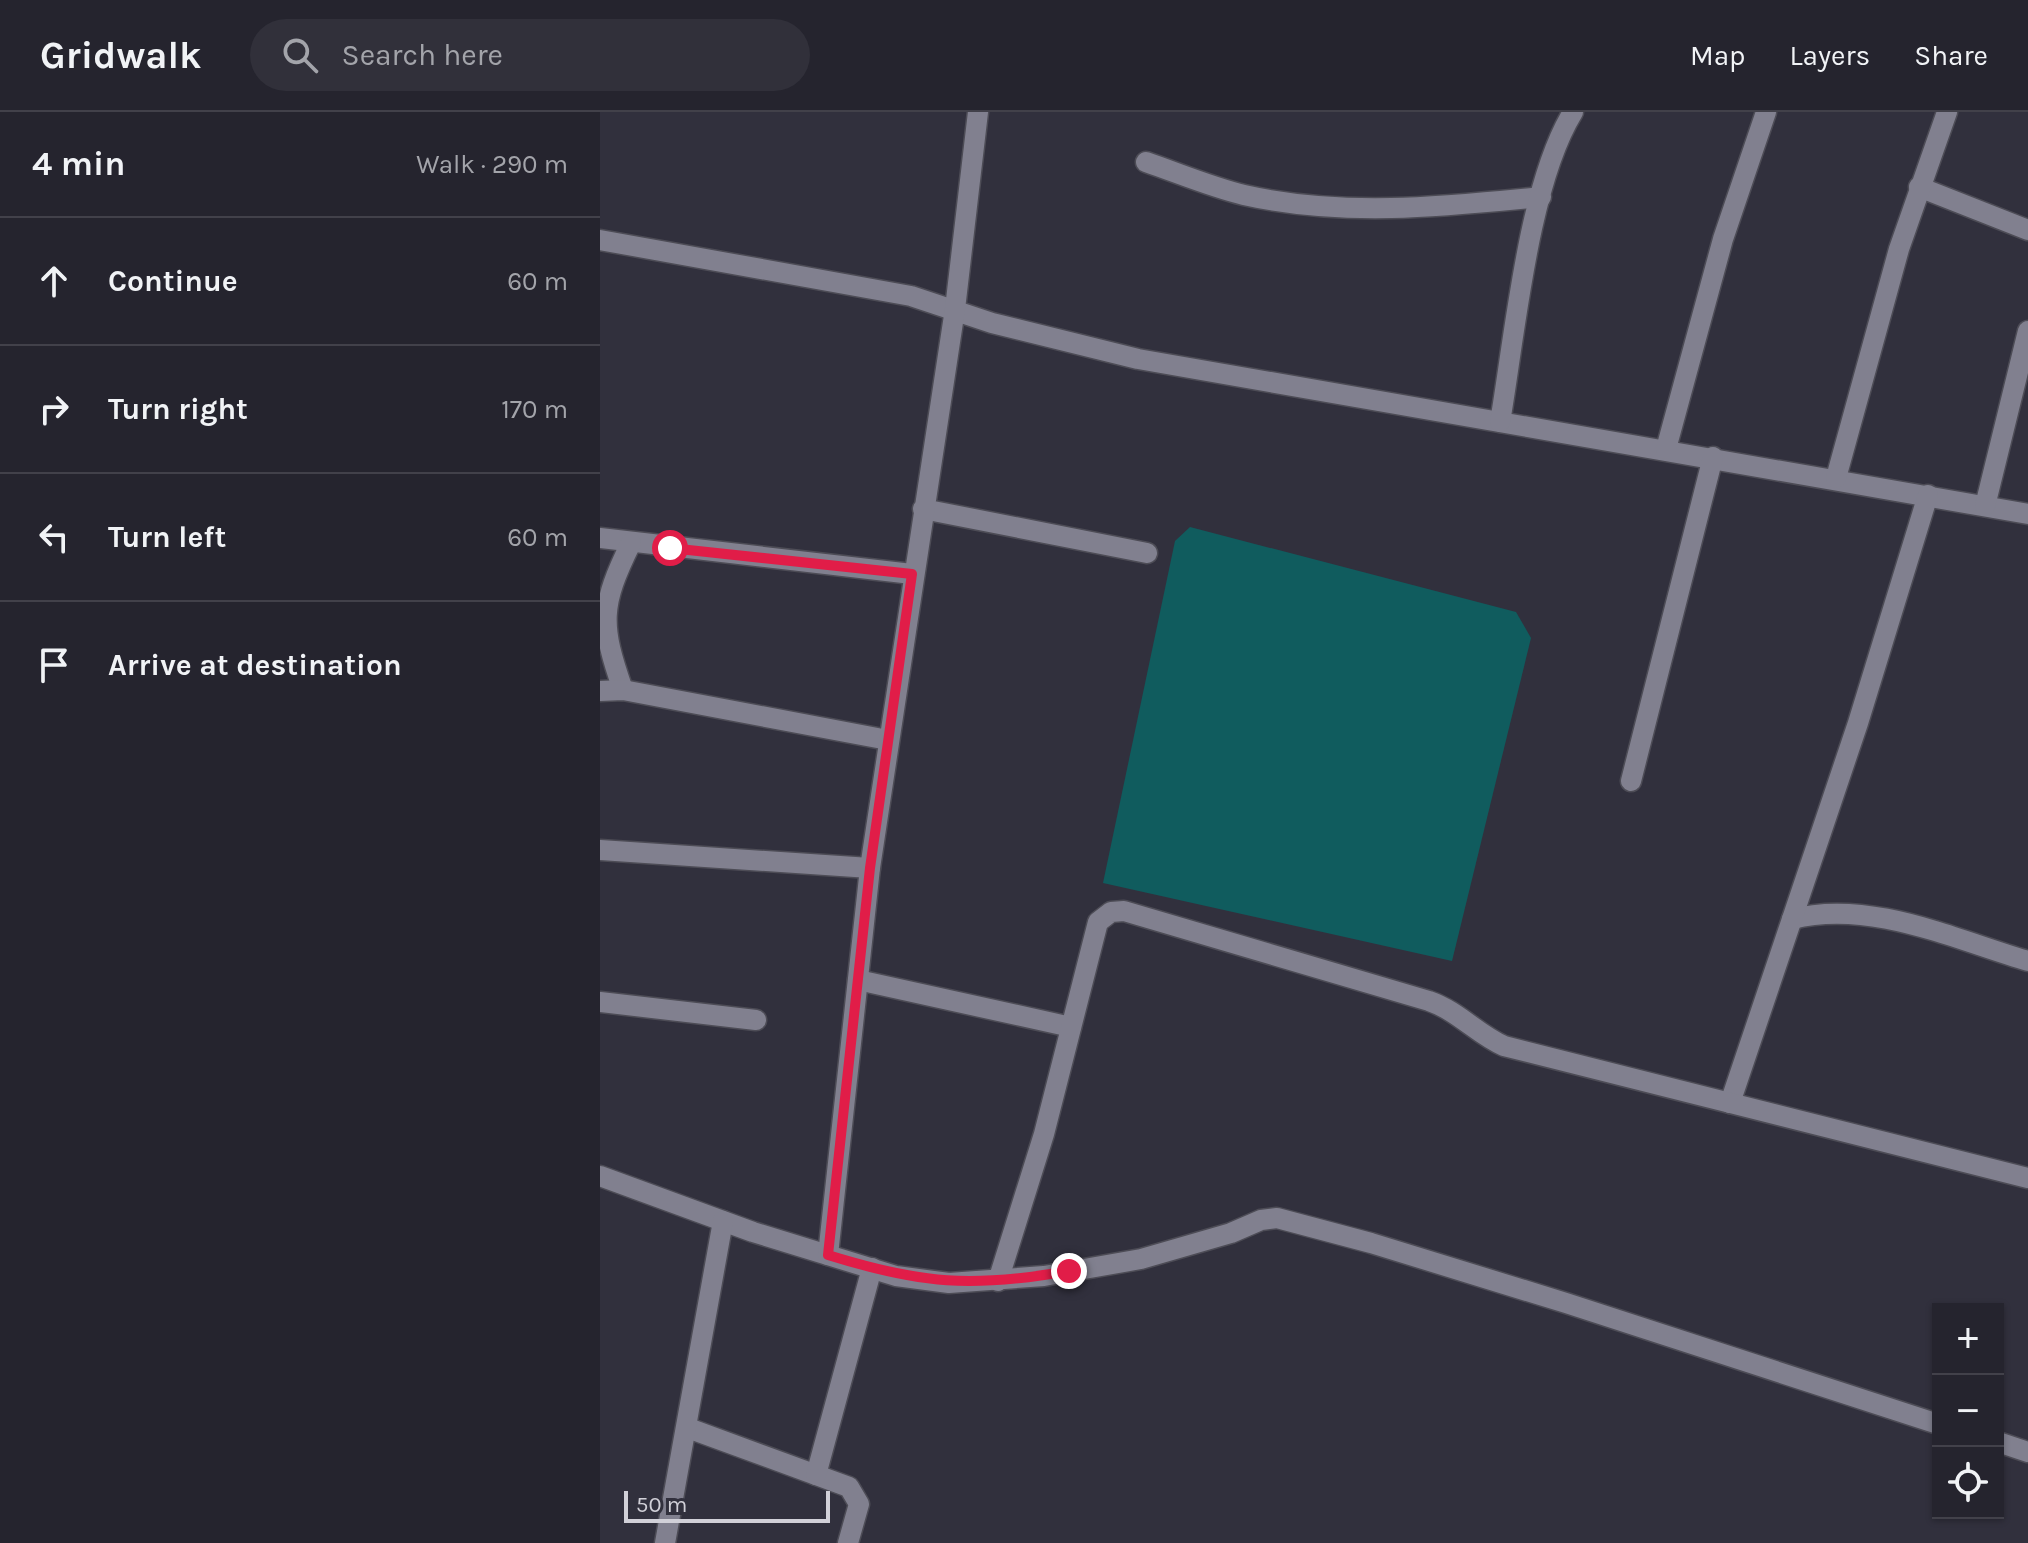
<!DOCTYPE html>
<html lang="en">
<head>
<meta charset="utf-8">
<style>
  body { margin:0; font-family:Karla,sans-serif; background:#31303a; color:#f1f3f6 }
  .controls { position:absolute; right:24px; bottom:24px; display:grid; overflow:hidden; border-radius:0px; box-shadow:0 2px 6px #0004 }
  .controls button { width:72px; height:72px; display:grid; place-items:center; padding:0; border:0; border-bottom:2px solid #42414a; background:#25242e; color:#f1f3f6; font:40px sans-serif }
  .scale { position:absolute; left:24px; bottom:20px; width:206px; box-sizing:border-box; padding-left:8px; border:4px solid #d1d0d8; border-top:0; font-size:22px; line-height:28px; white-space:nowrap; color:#d1d0d8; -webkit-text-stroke:6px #31303d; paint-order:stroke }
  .stop { position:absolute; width:24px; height:24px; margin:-18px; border:6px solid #e11d48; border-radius:50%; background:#fff }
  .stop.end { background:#e11d48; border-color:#fff; box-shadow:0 2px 8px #0008 }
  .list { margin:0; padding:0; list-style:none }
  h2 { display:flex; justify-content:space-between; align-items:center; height:104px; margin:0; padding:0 32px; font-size:34px }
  h2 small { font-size:26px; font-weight:400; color:#a3a4aa }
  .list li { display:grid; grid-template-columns:52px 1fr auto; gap:24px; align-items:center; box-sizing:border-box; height:128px; padding:0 32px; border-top:2px solid #42414a }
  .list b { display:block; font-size:30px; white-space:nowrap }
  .list em { font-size:26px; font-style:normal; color:#a3a4aa }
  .icon { flex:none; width:44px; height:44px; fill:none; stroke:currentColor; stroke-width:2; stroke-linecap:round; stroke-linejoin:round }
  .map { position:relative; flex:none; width:1428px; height:1431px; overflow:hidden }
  header { display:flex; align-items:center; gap:48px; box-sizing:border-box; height:112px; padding:0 40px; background:#25242e; border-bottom:2px solid #42414a }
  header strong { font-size:38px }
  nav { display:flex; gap:44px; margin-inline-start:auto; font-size:28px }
  .search { width:560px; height:72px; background:#31303a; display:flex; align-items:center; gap:20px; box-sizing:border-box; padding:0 28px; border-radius:44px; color:#a3a4aa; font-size:30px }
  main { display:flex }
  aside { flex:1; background:#25242e }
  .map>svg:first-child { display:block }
  .water { fill:#105c5e }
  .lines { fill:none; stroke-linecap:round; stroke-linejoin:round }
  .minor-casing { stroke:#4d4c56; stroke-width:23 }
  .minor { stroke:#81808f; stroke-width:20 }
  .route { stroke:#e11d48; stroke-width:10 }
</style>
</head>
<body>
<header>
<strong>Gridwalk</strong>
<div class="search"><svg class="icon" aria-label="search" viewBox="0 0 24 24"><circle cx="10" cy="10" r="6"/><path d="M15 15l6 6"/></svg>Search here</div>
<nav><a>Map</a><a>Layers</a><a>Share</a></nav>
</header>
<main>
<aside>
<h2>4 min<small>Walk · 290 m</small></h2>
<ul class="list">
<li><svg class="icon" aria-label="ahead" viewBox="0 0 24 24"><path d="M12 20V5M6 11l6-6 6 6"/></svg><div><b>Continue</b></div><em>60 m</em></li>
<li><svg class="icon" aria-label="right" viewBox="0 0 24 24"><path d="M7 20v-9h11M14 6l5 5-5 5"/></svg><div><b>Turn right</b></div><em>170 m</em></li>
<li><svg class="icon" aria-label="left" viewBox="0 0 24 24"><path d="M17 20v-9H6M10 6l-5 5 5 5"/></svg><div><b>Turn left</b></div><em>60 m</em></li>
<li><svg class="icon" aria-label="arrive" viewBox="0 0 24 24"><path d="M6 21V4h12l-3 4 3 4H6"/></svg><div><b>Arrive at destination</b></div></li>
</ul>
</aside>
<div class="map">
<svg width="1428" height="1431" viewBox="0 0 1428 1431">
  <rect width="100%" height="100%" fill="#31303d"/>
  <polygon class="water" points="590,415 916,500 931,526 852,849 503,771 575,429"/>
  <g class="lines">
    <defs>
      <g id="minor">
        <path d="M546 50C578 61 611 75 644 83 742 105 841 95 941 85"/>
        <polyline points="1319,75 1428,118"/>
        <polyline points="0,128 311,184 392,211 538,247 1428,402"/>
        <path d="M900 310C915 223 928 73 973 0"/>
        <polyline points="1066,337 1123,127 1166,0"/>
        <polyline points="1236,366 1299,137 1347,0"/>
        <polyline points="1385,394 1428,219"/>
        <polyline points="323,397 547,441"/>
        <polyline points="0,426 312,462"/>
        <path d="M23 578C0 512 0 494 31 431"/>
        <polyline points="0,579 23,578 288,628"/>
        <polyline points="1031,669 1113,345"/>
        <polyline points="0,738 270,756"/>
        <path d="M1192 807C1270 787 1353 827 1428 849"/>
        <polyline points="258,868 471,915"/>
        <polyline points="0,890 156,908"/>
        <polyline points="1130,991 1258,611 1328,383"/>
        <polyline points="0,1064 153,1120 296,1164 349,1171 444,1164 541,1147 631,1121 661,1108 677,1106 771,1131 966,1191 1338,1312"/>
        <polyline points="228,1143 270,756 355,197 378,0"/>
        <path d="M398 1169 444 1022 498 810 511 800 524 799 829 889C858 899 877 922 904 934L1428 1066"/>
        <polyline points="88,1316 249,1375 259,1392 248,1431"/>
        <polyline points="1398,1330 1428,1340"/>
        <polyline points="216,1363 272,1156"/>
        <polyline points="65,1431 123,1109"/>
      </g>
    </defs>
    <use href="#minor" class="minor-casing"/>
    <use href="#minor" class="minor"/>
  </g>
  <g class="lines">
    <path class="route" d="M70 436 312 462 270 756 228 1143C321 1172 372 1176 469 1159"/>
  </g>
</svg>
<div class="controls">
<button>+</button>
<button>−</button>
<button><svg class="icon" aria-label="locate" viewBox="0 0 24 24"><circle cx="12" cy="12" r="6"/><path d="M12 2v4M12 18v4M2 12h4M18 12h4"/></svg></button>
</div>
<div class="scale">50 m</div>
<div class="stop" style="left:70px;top:436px"></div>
<div class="stop end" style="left:469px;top:1159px"></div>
</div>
</main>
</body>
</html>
